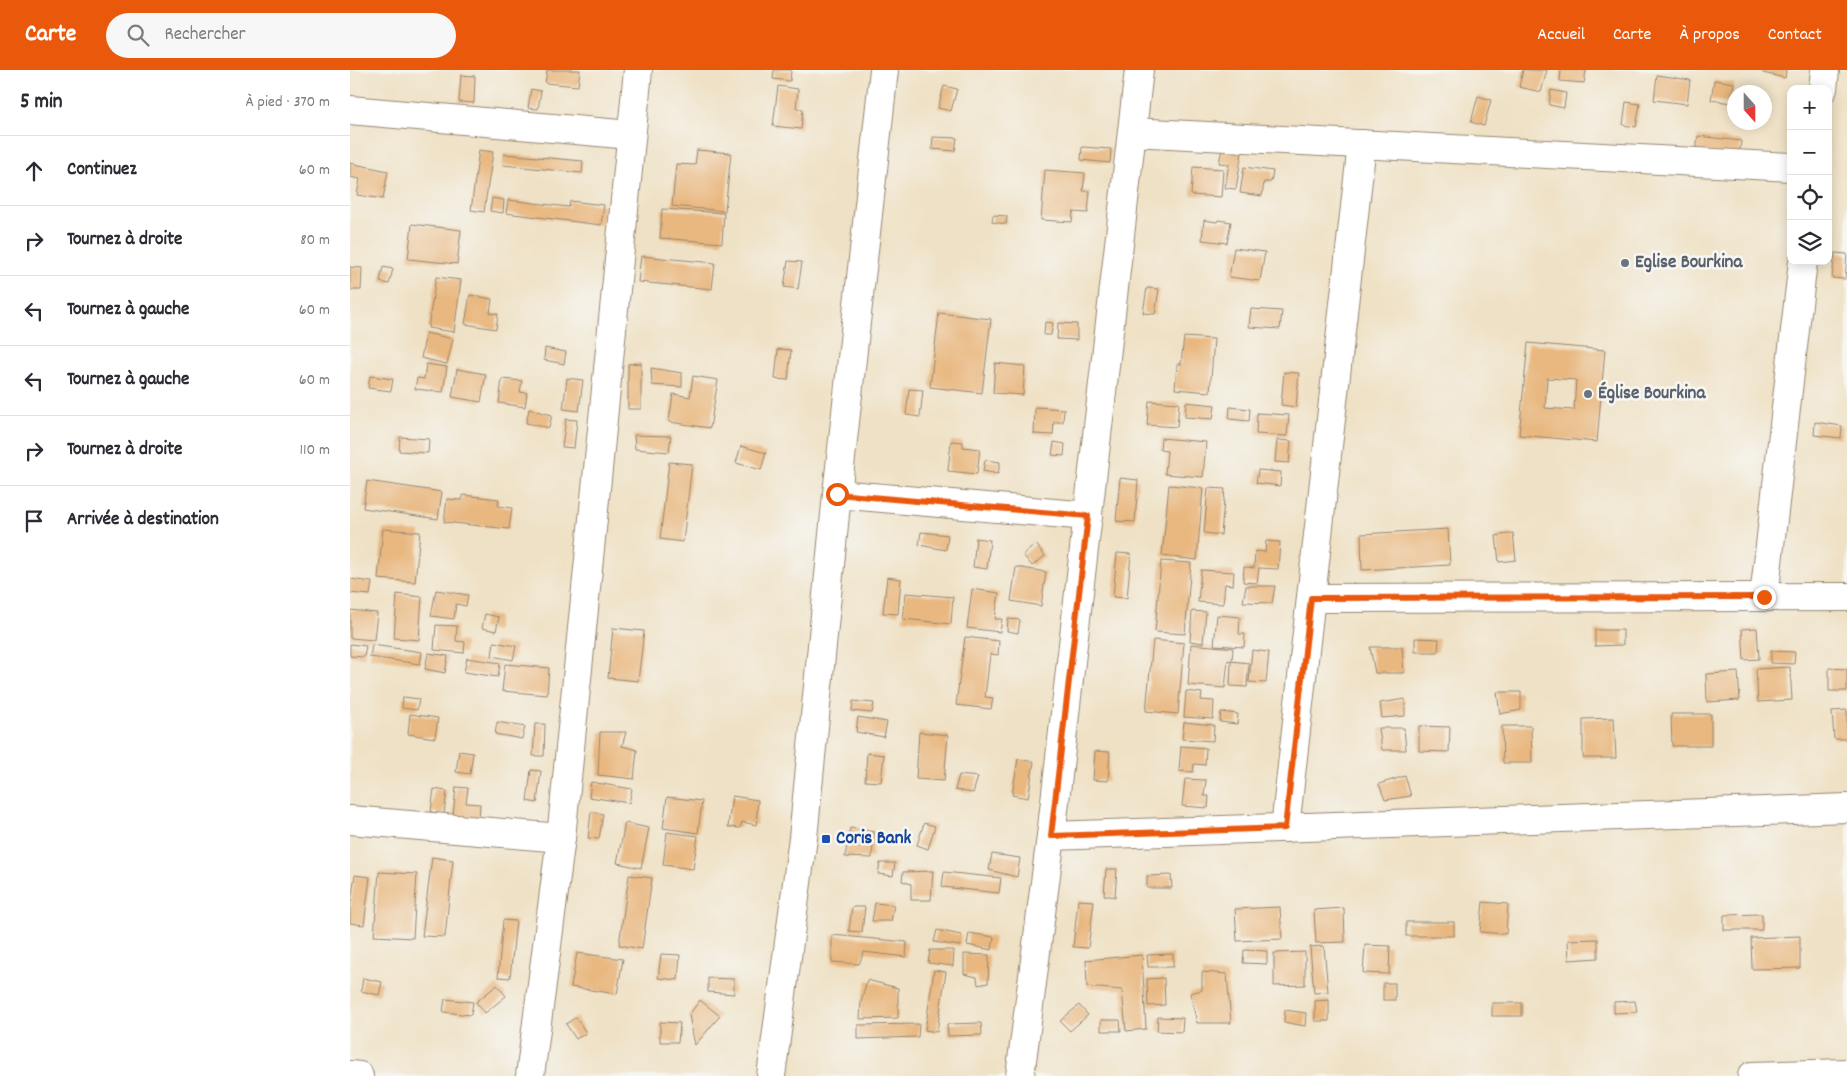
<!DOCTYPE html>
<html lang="fr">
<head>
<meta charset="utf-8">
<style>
  body { margin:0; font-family:Dekko,sans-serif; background:#f7f7f7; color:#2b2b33 }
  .controls { position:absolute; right:15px; top:15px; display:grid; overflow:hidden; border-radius:10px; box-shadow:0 2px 12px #0003 }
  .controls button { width:45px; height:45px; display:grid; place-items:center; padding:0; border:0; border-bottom:1px solid #e1e1e2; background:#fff; color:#2b2b33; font:25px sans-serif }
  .compass { position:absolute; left:1377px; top:15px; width:45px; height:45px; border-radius:50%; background:#fff; box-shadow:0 2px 12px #0003; rotate:159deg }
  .stop { position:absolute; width:15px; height:15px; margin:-11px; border:4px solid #ea580c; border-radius:50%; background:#fff }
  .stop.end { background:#ea580c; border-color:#fff; box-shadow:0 1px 5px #0008 }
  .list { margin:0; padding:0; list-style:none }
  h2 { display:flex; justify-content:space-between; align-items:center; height:65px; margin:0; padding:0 20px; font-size:21px }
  h2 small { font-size:16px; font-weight:400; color:#7c7c81 }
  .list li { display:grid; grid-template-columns:32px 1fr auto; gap:15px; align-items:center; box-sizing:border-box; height:70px; padding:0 20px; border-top:1px solid #e1e1e2 }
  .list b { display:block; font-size:19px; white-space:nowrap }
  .list em { font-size:16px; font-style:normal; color:#7c7c81 }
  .icon { flex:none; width:28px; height:28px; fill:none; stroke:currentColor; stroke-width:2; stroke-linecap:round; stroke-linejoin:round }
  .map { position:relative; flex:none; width:1497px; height:1006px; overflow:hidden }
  header { display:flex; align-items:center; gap:30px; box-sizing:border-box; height:70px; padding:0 25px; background:#ea580c; color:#fff }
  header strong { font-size:24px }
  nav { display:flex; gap:28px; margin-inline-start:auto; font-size:18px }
  .search { width:350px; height:45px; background:#f7f7f7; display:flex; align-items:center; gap:12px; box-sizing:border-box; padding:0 18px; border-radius:28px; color:#7c7c81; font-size:19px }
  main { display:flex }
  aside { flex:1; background:#fff }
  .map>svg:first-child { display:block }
  .building { fill:#e9b880; fill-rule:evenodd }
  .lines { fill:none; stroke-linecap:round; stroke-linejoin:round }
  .minor-casing { stroke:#958672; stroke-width:30 }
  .major-casing { stroke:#958672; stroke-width:30 }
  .minor { stroke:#fff; stroke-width:28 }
  .major { stroke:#fff; stroke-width:28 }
  .route { stroke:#ea580c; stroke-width:6 }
  .worship-dot { fill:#6b7280; stroke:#f6f6f2; stroke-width:2 }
  .transit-dot { fill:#1a4fb4; stroke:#f6f6f2; stroke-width:2 }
  .labels { text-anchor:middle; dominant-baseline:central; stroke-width:5; stroke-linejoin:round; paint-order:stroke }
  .worship-label { font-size:19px; font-weight:bold; fill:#5b616d; stroke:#f6f6f2; text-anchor:start }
  .transit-label { font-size:19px; font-weight:bold; fill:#164399; stroke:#f6f6f2; text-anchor:start }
</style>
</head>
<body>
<header>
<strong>Carte</strong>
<div class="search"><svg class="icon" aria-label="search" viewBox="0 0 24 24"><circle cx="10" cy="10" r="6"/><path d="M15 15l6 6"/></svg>Rechercher</div>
<nav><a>Accueil</a><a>Carte</a><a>À propos</a><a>Contact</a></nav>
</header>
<main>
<aside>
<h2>5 min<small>À pied · 370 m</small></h2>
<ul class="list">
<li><svg class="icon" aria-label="ahead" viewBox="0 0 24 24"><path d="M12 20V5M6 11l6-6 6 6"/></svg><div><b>Continuez</b></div><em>60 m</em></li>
<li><svg class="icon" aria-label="right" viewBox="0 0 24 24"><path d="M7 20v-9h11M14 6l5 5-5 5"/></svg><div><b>Tournez à droite</b></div><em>80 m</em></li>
<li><svg class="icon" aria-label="left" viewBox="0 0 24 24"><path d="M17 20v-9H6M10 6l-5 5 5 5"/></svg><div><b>Tournez à gauche</b></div><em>60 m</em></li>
<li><svg class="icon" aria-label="left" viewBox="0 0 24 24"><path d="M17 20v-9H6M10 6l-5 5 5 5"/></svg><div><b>Tournez à gauche</b></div><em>60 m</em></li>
<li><svg class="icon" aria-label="right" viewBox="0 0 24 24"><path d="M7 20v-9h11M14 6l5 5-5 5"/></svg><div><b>Tournez à droite</b></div><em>110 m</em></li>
<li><svg class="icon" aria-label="arrive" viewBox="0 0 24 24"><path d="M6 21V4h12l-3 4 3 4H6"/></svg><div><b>Arrivée à destination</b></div></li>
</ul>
</aside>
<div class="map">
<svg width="1497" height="1006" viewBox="0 0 1497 1006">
  <rect width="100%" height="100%" fill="#f6f6f2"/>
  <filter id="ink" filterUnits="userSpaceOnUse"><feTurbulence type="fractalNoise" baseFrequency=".02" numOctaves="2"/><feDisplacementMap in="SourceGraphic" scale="10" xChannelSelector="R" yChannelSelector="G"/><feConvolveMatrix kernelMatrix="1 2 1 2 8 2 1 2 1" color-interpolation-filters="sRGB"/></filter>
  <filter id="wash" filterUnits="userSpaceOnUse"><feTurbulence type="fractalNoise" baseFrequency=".0096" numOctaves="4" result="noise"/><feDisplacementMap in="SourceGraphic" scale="20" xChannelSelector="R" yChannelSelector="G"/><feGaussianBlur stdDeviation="1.12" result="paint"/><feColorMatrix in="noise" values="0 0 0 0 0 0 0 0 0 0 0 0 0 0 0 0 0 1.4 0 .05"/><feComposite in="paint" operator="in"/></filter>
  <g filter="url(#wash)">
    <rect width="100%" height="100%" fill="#efe1c5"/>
    <g id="blocks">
      <g class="building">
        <polygon points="197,0 230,0 228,16 195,13"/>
        <polygon points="424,0 441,0 440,11 423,9"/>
        <polygon points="1173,0 1197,0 1191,22 1169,17"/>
        <polygon points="1211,0 1236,0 1234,13 1210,11"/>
        <polygon points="1413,0 1436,0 1435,8 1413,3"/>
        <polygon points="111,5 125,6 124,33 109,32"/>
        <polygon points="1307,5 1340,10 1337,34 1304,30"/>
        <polygon points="1364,10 1384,13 1381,33 1361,30"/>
        <polygon points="428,16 448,19 446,38 453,39 451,59 423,56"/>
        <polygon points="594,16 607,19 601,41 588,38"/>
        <polygon points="181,19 191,21 188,39 178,38"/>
        <polygon points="1201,20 1216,23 1214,38 1199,35"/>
        <polygon points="1128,26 1141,30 1134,56 1121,52"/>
        <polygon points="1276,32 1290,34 1286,57 1273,55"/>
        <polygon points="1348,66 1391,71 1389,86 1346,81"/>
        <polygon points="583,67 607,68 605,81 582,79"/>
        <polygon points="732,77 761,79 760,93 731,90"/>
        <polygon points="872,79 892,82 886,119 875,118 879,94 869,93"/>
        <polygon points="129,80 143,82 134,142 121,140"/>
        <polygon points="347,80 381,83 375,141 322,136 326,94 345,95"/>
        <polygon points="154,84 233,91 232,103 153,95"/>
        <polygon points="0,93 38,101 33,129 7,125 10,109 0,107"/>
        <polygon points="843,97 873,99 871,127 841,125"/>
        <polygon points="894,97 923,101 921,112 914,112 912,126 890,123"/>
        <polygon points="695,100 735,103 733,121 740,121 738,143 723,142 722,152 691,150"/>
        <polygon points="142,128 154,130 153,143 140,141"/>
        <polygon points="158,130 219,137 220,131 254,135 251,155 156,143"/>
        <polygon points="312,139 374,143 372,173 310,168"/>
        <polygon points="643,145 657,146 656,154 642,152"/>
        <polygon points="854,150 867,152 868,150 881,152 877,173 852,170"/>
        <polygon points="62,154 111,160 107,194 58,189"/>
        <polygon points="884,178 915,182 910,211 879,207"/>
        <polygon points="1485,183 1497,184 1495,209 1482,208"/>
        <polygon points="291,186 365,193 362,219 288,212"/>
        <polygon points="438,191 452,192 448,219 434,217"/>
        <polygon points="0,197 12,198 11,220 0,220"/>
        <polygon points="33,197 43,199 39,214 30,212"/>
        <polygon points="86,207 111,210 104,262 78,258"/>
        <polygon points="797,218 809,219 805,244 793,243"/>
        <polygon points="120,225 142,229 140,243 148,244 146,259 115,254"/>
        <polygon points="901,239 932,241 930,259 899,257"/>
        <polygon points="589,243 641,249 632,323 580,317"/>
        <polygon points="695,252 703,253 701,265 694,265"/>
        <polygon points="708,253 727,254 727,270 707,269"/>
        <polygon points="76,263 103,269 97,294 71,288"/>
        <polygon points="834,267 864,269 860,322 825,319 827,294 831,294"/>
        <path d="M1178 273 1255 280 1247 372 1169 365ZM1197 308 1226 310 1224 340 1195 338Z"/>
        <polygon points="195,278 216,282 214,294 194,290"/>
        <polygon points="428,279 441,280 438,310 425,309"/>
        <polygon points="291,293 291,339 278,339 278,294"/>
        <polygon points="645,293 675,296 673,325 643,323"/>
        <polygon points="76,294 97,297 93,322 65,319 67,308 74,309"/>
        <polygon points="301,298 332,303 332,317 302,315"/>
        <polygon points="107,299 136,304 131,332 102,327"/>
        <polygon points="934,302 949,303 946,337 931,335"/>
        <polygon points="20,306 43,309 41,321 18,318"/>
        <polygon points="343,306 368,310 360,358 319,352 323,324 340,327"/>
        <polygon points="217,308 233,310 229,341 213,339"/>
        <polygon points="152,309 172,311 170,322 177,323 175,337 149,333"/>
        <polygon points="559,319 573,320 570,347 556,345"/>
        <polygon points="799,331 829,333 827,357 797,355"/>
        <polygon points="836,332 865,335 863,349 835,347"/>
        <polygon points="685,337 714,339 713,352 704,352 703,365 684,364"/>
        <polygon points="880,337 900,339 899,351 879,349"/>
        <polygon points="179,339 202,345 199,358 176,353"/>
        <polygon points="907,343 939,345 937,366 906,364"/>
        <polygon points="216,349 227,350 224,378 212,377"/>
        <polygon points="1465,352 1492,356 1491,368 1464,365"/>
        <polygon points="284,365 321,366 319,382 285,379"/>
        <polygon points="50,367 79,369 78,383 49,381"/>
        <polygon points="811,368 856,372 853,407 815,404 817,381 810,380"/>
        <polygon points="927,370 941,371 939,393 925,392"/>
        <polygon points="601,371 613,372 613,377 630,379 627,404 598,401"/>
        <polygon points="704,372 715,374 714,386 702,385"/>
        <polygon points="391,376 416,383 411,400 386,393"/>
        <polygon points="635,390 650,392 648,404 633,401"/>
        <polygon points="319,392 342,394 333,472 310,469"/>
        <polygon points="908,400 931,402 930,416 906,413"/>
        <polygon points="770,408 788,410 785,452 766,451"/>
        <polygon points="17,411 92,422 88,449 13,438"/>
        <polygon points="819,415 853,418 847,490 812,486"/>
        <polygon points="858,418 875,419 871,465 854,463"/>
        <polygon points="113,425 149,429 148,436 162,438 159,459 94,452 97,429 112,430"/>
        <polygon points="33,459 70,462 65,512 28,509"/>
        <polygon points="1098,459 1100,495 1012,500 1011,464"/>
        <polygon points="571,462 598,465 596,480 569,475"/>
        <polygon points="1163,463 1166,490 1149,492 1146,466"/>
        <polygon points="626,468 640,470 637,499 623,497"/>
        <polygon points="916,471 930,472 928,499 909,498 907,513 893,512 894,497 904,498 905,481 915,482"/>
        <polygon points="686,474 695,486 682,496 673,485"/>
        <polygon points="767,483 781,484 777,528 763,527"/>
        <polygon points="811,491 841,493 835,564 805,562"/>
        <polygon points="666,497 696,502 691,536 661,531"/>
        <polygon points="851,500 884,502 883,515 875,514 873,534 848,532"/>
        <polygon points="537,507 551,509 548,544 533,543"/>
        <polygon points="0,509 22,512 20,525 0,523"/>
        <polygon points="896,516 925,516 922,533 893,532"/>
        <polygon points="622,519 649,523 645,549 652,549 650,562 617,558"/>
        <polygon points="86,520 118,525 116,536 106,534 104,549 81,546"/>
        <polygon points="556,523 603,527 601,554 553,549"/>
        <polygon points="47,524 72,527 69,570 44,568"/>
        <polygon points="0,540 27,543 24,570 0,568"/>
        <polygon points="842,541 856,542 853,573 840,571"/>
        <polygon points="135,544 149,547 146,561 132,558"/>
        <polygon points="867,545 890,547 889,564 895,564 894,577 864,575"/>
        <polygon points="658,549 670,550 668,563 657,561"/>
        <polygon points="86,555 107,556 106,571 115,572 114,583 84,580"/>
        <polygon points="263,558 294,561 288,611 258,608"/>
        <polygon points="1407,558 1409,589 1394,590 1392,559"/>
        <polygon points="1245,560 1273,560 1273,575 1245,576"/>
        <polygon points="615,567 649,571 648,585 640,584 635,627 643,628 641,639 606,635"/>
        <polygon points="1065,568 1089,569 1088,582 1065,582"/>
        <polygon points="803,570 834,573 828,644 796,641"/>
        <polygon points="144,572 166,576 163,590 142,586"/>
        <polygon points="0,574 16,576 14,587 0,586"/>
        <polygon points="841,574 883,578 882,591 878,590 875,618 838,615"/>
        <polygon points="22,575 72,582 70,594 20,587"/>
        <polygon points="1020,577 1052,577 1054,603 1025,603"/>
        <polygon points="902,580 919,582 916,613 899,612"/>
        <polygon points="1421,581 1445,582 1444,594 1421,593"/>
        <polygon points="78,583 98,586 95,603 75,599"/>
        <polygon points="117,588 150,593 148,607 114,602"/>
        <polygon points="881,591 899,593 897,617 880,616"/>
        <polygon points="155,594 199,598 197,625 152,621"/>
        <polygon points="1440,597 1442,630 1408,632 1406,599"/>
        <polygon points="1479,598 1497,599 1497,621 1479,621"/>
        <polygon points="1388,602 1390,630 1357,632 1356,604"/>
        <polygon points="836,621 852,623 851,630 864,631 863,649 834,647"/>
        <polygon points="1147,622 1171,622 1171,640 1150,644"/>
        <polygon points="53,627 69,629 67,640 52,638"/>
        <polygon points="1055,629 1055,646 1032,648 1030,633"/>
        <polygon points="503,631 524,633 522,643 502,641"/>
        <polygon points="1497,640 1497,669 1484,669 1482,641"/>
        <polygon points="871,642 888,644 887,654 870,652"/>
        <polygon points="60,644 88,648 85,668 58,664"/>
        <polygon points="1321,644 1361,644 1361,676 1322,676"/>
        <polygon points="508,647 537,652 534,667 506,662"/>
        <polygon points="1264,648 1266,688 1233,688 1233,649"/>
        <polygon points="147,652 175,657 172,669 145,664"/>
        <polygon points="834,652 864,655 863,671 832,669"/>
        <polygon points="185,654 195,654 194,686 183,686"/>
        <polygon points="1069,656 1100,657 1099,682 1069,681"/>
        <polygon points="1152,656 1181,656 1182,693 1153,693"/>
        <polygon points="1029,658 1054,658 1056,680 1032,680"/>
        <polygon points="250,662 276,662 272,676 287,680 284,709 248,705"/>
        <polygon points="569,662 598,665 594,711 566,709"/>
        <polygon points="831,676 856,678 855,695 844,694 843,702 829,701"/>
        <polygon points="109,681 123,683 120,704 106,702"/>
        <polygon points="745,681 760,682 758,711 743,710"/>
        <polygon points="517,683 534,685 531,712 515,711"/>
        <polygon points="668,689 684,692 678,728 662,725"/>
        <polygon points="181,700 191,701 187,733 177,731"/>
        <polygon points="609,705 628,707 623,723 605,720"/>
        <polygon points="1055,706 1061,726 1035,730 1029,714"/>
        <polygon points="835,709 856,710 854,726 859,726 858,738 832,736"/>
        <polygon points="241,712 282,719 279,733 239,727"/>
        <polygon points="106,717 118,718 116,733 130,734 129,748 103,746"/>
        <polygon points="84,719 97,721 94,744 81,742"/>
        <polygon points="382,726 408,730 406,755 392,752 390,758 378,757"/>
        <polygon points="317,727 352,731 348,763 313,758"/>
        <polygon points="241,742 253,744 249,769 238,768"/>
        <polygon points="275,753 299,758 291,798 267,793"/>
        <polygon points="574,753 585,756 578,779 567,775"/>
        <polygon points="500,758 524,762 522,788 495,787"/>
        <polygon points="317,762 348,766 343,799 313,795"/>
        <polygon points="642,784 670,788 667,807 639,800"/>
        <polygon points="82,787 103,790 95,867 72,866"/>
        <polygon points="530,793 545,793 543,806 528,804"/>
        <polygon points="756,799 767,799 765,827 754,825"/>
        <polygon points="583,801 581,830 561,830 561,814 552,811 553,802"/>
        <polygon points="29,802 67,804 63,868 24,866"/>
        <polygon points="594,802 651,808 649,823 592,817"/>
        <polygon points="5,805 20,807 14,855 0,853 0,838"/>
        <polygon points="279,805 302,808 292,879 269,875"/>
        <polygon points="821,805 822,818 797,818 797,806"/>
        <polygon points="728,830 744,831 738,878 723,877"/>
        <polygon points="1133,832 1158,834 1156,864 1130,862"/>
        <polygon points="525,833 544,835 541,851 522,851"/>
        <polygon points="502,837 515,837 512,862 499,861"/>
        <polygon points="930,837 932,869 887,871 885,839"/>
        <polygon points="994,838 995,872 966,873 964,840"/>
        <polygon points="1412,844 1412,860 1374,860 1374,845"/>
        <polygon points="153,850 166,851 160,908 148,907"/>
        <rect x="1056" y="852" width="48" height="14"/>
        <polygon points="587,860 611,865 610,876 584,872"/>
        <polygon points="619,863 644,867 642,880 617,875"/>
        <polygon points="482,865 557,872 556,887 514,882 509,894 482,892"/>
        <polygon points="1450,866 1450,898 1402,899 1401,868"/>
        <polygon points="1248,869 1248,888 1219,890 1218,870"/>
        <polygon points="1015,875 1040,876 1039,904 1013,903"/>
        <polygon points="974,876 978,922 964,923 960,877"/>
        <polygon points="580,880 604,880 603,896 578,893"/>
        <polygon points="894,880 917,881 917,894 893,893"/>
        <polygon points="955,882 955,915 924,916 924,883"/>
        <polygon points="227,883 273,889 267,924 221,917"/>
        <polygon points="311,884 330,885 328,910 308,908"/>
        <polygon points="614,884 639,885 638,913 628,915 627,907 614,904"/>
        <polygon points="823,884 823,897 798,897 797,885"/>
        <polygon points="792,885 796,959 776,961 772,920 737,917 736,890"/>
        <polygon points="584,900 596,902 587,962 575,960"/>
        <polygon points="852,902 877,904 881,953 847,953 840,923 852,920"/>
        <polygon points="13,908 32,912 29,925 11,921"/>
        <polygon points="358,908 384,909 384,924 358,922"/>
        <polygon points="814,908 815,935 798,936 797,909"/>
        <polygon points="517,910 548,918 548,948 510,949 511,932"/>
        <rect x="1033" y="913" width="12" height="17"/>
        <polygon points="147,915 156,926 135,943 126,932"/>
        <polygon points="95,929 123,932 121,945 93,942"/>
        <polygon points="350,930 370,946 345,975 339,945"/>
        <polygon points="979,930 979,951 965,951 965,931"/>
        <polygon points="1285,931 1287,942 1264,943 1264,932"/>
        <rect x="1142" y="933" width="30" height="13"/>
        <polygon points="729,935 738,945 720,961 710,951"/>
        <polygon points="935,940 956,943 955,956 934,952"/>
        <polygon points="226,947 236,963 226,969 216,954"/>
        <polygon points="808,947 833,948 832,962 807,961"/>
        <polygon points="751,950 770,950 771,961 751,961"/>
        <polygon points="310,952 330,953 328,972 310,972"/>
        <polygon points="631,953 632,965 598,966 597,954"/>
        <polygon points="569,954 568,967 508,969 508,955"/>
      </g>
    </g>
  </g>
  <g filter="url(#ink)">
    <use href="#blocks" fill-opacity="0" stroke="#958672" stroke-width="1"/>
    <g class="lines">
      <defs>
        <g id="minor">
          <polyline points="1473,19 1475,0"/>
          <polyline points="0,40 281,65"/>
          <polyline points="782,62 1441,97"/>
          <polyline points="487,424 738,446"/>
          <polyline points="1414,527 1453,191"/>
          <polyline points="961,528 1497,527"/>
          <polyline points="0,750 211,768"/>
          <polyline points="935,758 1012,74"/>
          <polyline points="701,766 1497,738"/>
          <polyline points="180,1006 211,768 288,0"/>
          <polyline points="421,1006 453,768 487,424 534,0"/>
          <polyline points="670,1006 701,766 789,0"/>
        </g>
        <g id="major">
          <polyline points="0,1005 9,1006"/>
          <polyline points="1402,1006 1497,1003"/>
        </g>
      </defs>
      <use href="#minor" class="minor-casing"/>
      <use href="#major" class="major-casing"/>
      <use href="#minor" class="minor"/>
      <use href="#major" class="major"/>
    </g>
  </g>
  <g class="lines" filter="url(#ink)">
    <polyline class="route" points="487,424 738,446 701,766 935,758 961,528 1414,527"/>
  </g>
  <g class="worship-dot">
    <circle cx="1275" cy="193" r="5"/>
    <circle cx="1238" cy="324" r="5"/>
  </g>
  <rect class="transit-dot" x="471" y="764" width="10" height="10" rx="2.5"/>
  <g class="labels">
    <g class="worship-label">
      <text x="1285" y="193">Eglise Bourkina</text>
      <text x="1248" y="324">Église Bourkina</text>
    </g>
    <g class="transit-label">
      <text x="486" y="769">Coris Bank</text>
    </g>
  </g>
</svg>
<div class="controls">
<button>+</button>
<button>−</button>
<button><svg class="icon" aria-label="locate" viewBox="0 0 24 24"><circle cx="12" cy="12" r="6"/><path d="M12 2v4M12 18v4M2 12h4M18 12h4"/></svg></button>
<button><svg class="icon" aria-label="layers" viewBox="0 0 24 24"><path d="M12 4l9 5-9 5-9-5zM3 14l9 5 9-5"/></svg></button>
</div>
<svg class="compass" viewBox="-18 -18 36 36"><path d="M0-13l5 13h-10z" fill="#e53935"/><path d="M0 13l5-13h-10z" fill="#7c7c81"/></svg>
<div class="stop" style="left:487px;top:424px"></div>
<div class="stop end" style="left:1414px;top:527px"></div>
</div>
</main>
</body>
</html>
